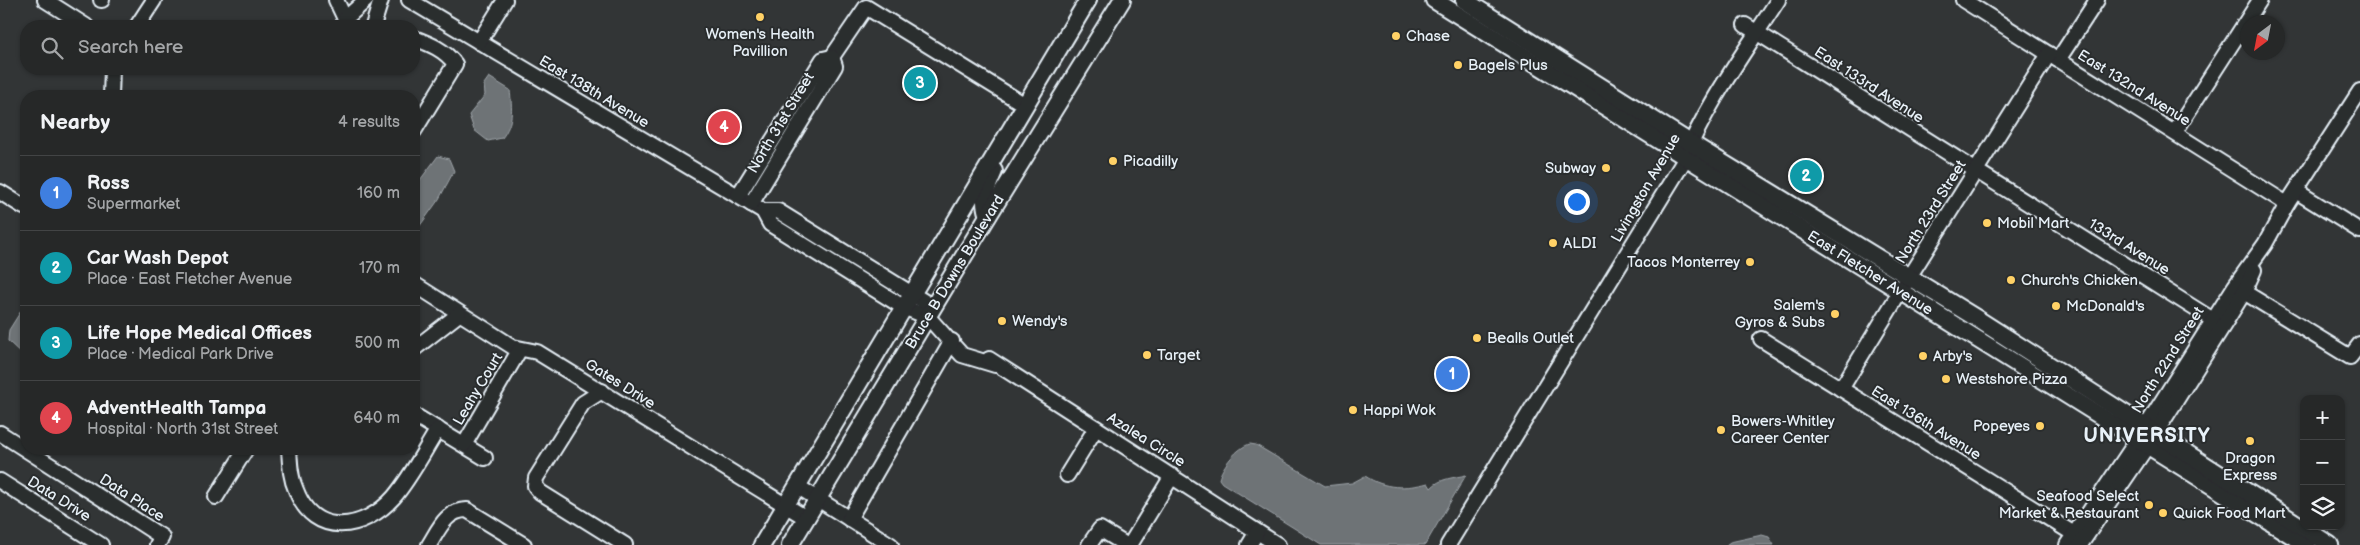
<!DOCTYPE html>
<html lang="en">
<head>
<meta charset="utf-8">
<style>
  body { margin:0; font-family:"Balsamiq Sans",sans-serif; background:#323434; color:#f1f3f6 }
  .controls { position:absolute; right:15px; bottom:15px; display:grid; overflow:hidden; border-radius:10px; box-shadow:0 1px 4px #0004 }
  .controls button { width:45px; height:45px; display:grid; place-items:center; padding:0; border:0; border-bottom:1px solid #424445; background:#262828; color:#f1f3f6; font:25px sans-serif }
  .compass { position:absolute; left:2240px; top:15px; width:45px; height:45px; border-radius:50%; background:#262828; box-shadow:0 1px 4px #0004; rotate:212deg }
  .you { position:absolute; left:1576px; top:201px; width:18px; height:18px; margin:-12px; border:4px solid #fff; border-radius:50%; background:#1a73e8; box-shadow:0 0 0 8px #1a73e833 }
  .badge { display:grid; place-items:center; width:32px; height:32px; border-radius:50%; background:#ffd166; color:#fff; font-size:16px; font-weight:700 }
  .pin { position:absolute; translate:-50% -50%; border:2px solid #fff; box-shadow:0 1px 5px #0006 }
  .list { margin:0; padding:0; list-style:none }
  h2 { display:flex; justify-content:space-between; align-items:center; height:65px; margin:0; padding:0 20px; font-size:21px }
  h2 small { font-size:16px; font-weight:400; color:#a4a6a8 }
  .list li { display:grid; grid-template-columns:32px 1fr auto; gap:15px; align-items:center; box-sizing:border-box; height:75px; padding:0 20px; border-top:1px solid #424445 }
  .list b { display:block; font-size:19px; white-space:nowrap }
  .list p { margin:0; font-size:16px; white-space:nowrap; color:#a4a6a8 }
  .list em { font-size:16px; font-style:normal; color:#a4a6a8 }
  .icon { flex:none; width:28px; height:28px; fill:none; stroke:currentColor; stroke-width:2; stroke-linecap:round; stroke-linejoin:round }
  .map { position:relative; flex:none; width:2360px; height:545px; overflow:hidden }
  .search { position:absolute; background:#262828; box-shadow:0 1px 4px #0004; left:20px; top:20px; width:400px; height:55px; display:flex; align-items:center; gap:12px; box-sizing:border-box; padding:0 18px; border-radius:20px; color:#a4a6a8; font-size:19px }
  .panel { position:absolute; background:#262828; box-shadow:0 1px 4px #0004; left:20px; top:90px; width:400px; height:365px; border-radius:20px }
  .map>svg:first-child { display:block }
  .water { fill:#6e7376; stroke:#9fa5aa }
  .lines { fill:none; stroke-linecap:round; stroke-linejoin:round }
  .minor-casing { stroke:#e8f1f8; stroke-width:18 }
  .major-casing { stroke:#e8f1f8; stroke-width:20 }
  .minor { stroke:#2a2d2e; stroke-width:14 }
  .major { stroke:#2a2d2e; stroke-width:16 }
  .poi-dot { fill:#ffd166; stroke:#2a2d2e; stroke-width:2 }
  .labels { text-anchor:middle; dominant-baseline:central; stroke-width:4; stroke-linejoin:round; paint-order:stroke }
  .poi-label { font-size:15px; fill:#e8f1f8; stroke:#2a2d2e; text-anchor:start }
  .street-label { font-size:15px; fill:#e8f1f8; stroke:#2a2d2e }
  .district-label { font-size:20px; font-weight:bold; letter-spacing:1px; fill:#e8f1f8; stroke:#2a2d2e }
</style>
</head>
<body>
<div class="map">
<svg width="2360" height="545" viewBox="0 0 2360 545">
  <rect width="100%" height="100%" fill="#323536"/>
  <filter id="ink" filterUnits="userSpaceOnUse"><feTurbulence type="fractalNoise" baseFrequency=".02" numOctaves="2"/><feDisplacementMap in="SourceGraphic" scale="10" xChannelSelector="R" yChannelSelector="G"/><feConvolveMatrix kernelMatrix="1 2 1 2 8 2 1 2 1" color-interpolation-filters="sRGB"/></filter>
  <g filter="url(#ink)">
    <g class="water">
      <path d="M489 77 510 90C512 109 514 122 502 138L488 141 474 130 469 115 485 95 484 84Z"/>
      <polygon points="438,156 449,159 454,171 439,199 414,234 414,188"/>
      <polygon points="26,303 26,358 8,341 9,330"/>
      <path d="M1250 444 1256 445 1325 486 1352 483 1365 476C1385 489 1405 489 1428 483L1431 488C1440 478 1454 478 1466 475L1425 545H1321L1222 483 1219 479C1222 466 1238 447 1250 444Z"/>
      <polygon points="1762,535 1769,537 1774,545 1726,545 1730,542"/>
    </g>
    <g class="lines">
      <defs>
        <g id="minor">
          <polyline points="45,0 86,26"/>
          <polyline points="101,0 102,0"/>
          <polyline points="336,0 345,19"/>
          <polyline points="409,0 763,211 770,224 903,307 928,317 962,355 995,365"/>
          <polyline points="1963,0 2287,204"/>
          <polyline points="1745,25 2213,320"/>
          <polyline points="137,26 154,0"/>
          <polyline points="344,26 345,19 366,0"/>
          <polyline points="373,26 381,0"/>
          <path d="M414 38C430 44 445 50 455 64L414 131"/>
          <polyline points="479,42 505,0"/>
          <polyline points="832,57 866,7 1025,105"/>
          <polyline points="2058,60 2097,0"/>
          <polyline points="111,96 112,69"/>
          <polyline points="2175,132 2260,0"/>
          <polyline points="2296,191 2360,231"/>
          <polyline points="0,192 24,207 26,204"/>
          <polyline points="738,196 823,59 832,57 835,66 751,204"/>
          <polyline points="763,211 778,211 933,307"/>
          <polyline points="414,284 513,347 537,352 806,518"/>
          <polyline points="2244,292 2350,357 2360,344"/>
          <polyline points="1761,339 2074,534"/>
          <polyline points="414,349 459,314"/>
          <polyline points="989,359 1278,545"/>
          <polyline points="1841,389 1914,269 2049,54"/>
          <polyline points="602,391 583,403 536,478 535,486 540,492 625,545"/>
          <polyline points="414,415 485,458"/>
          <polyline points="0,433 162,537 157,545"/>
          <polyline points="464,445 520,349"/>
          <path d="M289 449C290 463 290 477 296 490 314 539 365 530 394 497 411 477 424 451 438 429"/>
          <polyline points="1067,475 1096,428"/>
          <polyline points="0,481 101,545"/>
          <polyline points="797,486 891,545"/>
          <polyline points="216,497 246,449"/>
          <polyline points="849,519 952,341"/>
          <path d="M429 545C439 529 446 510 467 510L524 545"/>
          <polyline points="1089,545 1100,529 1126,545"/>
          <polyline points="1130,545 1172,476"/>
          <polyline points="1249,545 1257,532"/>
          <path d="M1448 545 1682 164C1705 106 1744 53 1778 0"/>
          <polyline points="2067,545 2138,439 2235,286 2265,244 2287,204 2360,91"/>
          <polyline points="2080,545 2148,445 2225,323 2244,292 2254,270"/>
        </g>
        <g id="major">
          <polyline points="1434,0 2307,545"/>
          <polyline points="1464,0 1692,144 1976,318 2330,545"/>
          <path d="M988 216C981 198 987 188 994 171"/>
          <polyline points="762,545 1088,0"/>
          <polyline points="790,545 988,216 1122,0"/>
        </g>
      </defs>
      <use href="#minor" class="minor-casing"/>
      <use href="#major" class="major-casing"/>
      <use href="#minor" class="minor"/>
      <use href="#major" class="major"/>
    </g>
  </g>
  <g class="poi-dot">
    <circle cx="760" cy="17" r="5"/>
    <circle cx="1396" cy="36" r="5"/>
    <circle cx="1458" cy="65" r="5"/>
    <circle cx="1113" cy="161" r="5"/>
    <circle cx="1606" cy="168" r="5"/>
    <circle cx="1987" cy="223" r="5"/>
    <circle cx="1553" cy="243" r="5"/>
    <circle cx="1750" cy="262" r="5"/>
    <circle cx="2011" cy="280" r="5"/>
    <circle cx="2056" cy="306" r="5"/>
    <circle cx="1835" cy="314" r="5"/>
    <circle cx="1002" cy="321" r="5"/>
    <circle cx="1477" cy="338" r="5"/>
    <circle cx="1147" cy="355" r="5"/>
    <circle cx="1923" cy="356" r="5"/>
    <circle cx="1946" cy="379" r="5"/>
    <circle cx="1353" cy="410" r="5"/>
    <circle cx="2040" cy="426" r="5"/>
    <circle cx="1721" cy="430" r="5"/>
    <circle cx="2250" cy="441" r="5"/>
    <circle cx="2149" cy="505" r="5"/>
    <circle cx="2163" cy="513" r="5"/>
  </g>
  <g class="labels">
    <g class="poi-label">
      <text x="760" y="34" text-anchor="middle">Women's Health<tspan x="760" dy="17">Pavillion</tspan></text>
      <text x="1406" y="36">Chase</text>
      <text x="1468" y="65">Bagels Plus</text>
      <text x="1123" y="161">Picadilly</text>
      <text x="1596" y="168" text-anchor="end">Subway</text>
      <text x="1997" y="223">Mobil Mart</text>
      <text x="1563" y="243">ALDI</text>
      <text x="1740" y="262" text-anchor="end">Tacos Monterrey</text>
      <text x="2021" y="280">Church's Chicken</text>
      <text x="1825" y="305" text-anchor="end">Salem's<tspan x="1825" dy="17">Gyros &amp; Subs</tspan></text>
      <text x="2066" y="306">McDonald's</text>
      <text x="1012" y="321">Wendy's</text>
      <text x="1487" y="338">Bealls Outlet</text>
      <text x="1157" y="355">Target</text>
      <text x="1933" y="356">Arby's</text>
      <text x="1956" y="379">Westshore Pizza</text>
      <text x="1363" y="410">Happi Wok</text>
      <text x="1731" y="421">Bowers-Whitley<tspan x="1731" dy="17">Career Center</tspan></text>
      <text x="2030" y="426" text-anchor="end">Popeyes</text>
      <text x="2250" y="458" text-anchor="middle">Dragon<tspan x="2250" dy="17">Express</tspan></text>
      <text x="2139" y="496" text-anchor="end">Seafood Select<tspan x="2139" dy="17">Market &amp; Restaurant</tspan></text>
      <text x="2173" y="513">Quick Food Mart</text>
    </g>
    <g class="street-label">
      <text transform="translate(1869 85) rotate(33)">East 133rd Avenue</text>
      <text transform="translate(2134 88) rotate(32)">East 132nd Avenue</text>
      <text transform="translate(594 92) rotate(31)">East 138th Avenue</text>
      <text transform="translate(781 123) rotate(-59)">North 31st Street</text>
      <text transform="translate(1646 188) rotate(-60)">Livingston Avenue</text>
      <text transform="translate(1931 212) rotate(-58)">North 23rd Street</text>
      <text transform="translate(2129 247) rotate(32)">133rd Avenue</text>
      <text transform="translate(955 272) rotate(-59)">Bruce B Downs Boulevard</text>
      <text transform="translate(1870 273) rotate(32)">East Fletcher Avenue</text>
      <text transform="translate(2168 360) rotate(-58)">North 22nd Street</text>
      <text transform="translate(620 384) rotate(32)">Gates Drive</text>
      <text transform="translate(478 389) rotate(-59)">Leahy Court</text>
      <text transform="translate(1926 423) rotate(32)">East 136th Avenue</text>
      <text transform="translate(1146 440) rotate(32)">Azalea Circle</text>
      <text transform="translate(132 498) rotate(33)">Data Place</text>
      <text transform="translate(59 499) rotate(32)">Data Drive</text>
    </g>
    <g class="district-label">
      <text x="2147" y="436">UNIVERSITY</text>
    </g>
  </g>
</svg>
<div class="controls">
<button>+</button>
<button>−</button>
<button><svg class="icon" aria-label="layers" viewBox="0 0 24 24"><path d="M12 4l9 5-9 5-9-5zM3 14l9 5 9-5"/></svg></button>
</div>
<svg class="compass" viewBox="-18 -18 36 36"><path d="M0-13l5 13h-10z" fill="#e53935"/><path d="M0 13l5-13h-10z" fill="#a4a6a8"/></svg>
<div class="you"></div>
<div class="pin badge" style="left:1452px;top:374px;background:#3f7fe0">1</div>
<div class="pin badge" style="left:1806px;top:176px;background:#0f9aa8">2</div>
<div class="pin badge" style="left:920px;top:83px;background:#0f9aa8">3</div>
<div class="pin badge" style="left:724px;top:127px;background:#e0444e">4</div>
<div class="search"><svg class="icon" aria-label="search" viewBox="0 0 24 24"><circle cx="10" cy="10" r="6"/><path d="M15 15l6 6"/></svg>Search here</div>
<section class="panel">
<h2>Nearby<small>4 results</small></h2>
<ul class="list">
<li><span class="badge" style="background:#3f7fe0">1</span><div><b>Ross</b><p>Supermarket</p></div><em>160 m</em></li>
<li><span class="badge" style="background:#0f9aa8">2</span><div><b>Car Wash Depot</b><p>Place · East Fletcher Avenue</p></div><em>170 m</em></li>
<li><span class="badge" style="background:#0f9aa8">3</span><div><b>Life Hope Medical Offices</b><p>Place · Medical Park Drive</p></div><em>500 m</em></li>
<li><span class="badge" style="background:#e0444e">4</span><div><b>AdventHealth Tampa</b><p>Hospital · North 31st Street</p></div><em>640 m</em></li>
</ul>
</section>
</div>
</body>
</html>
